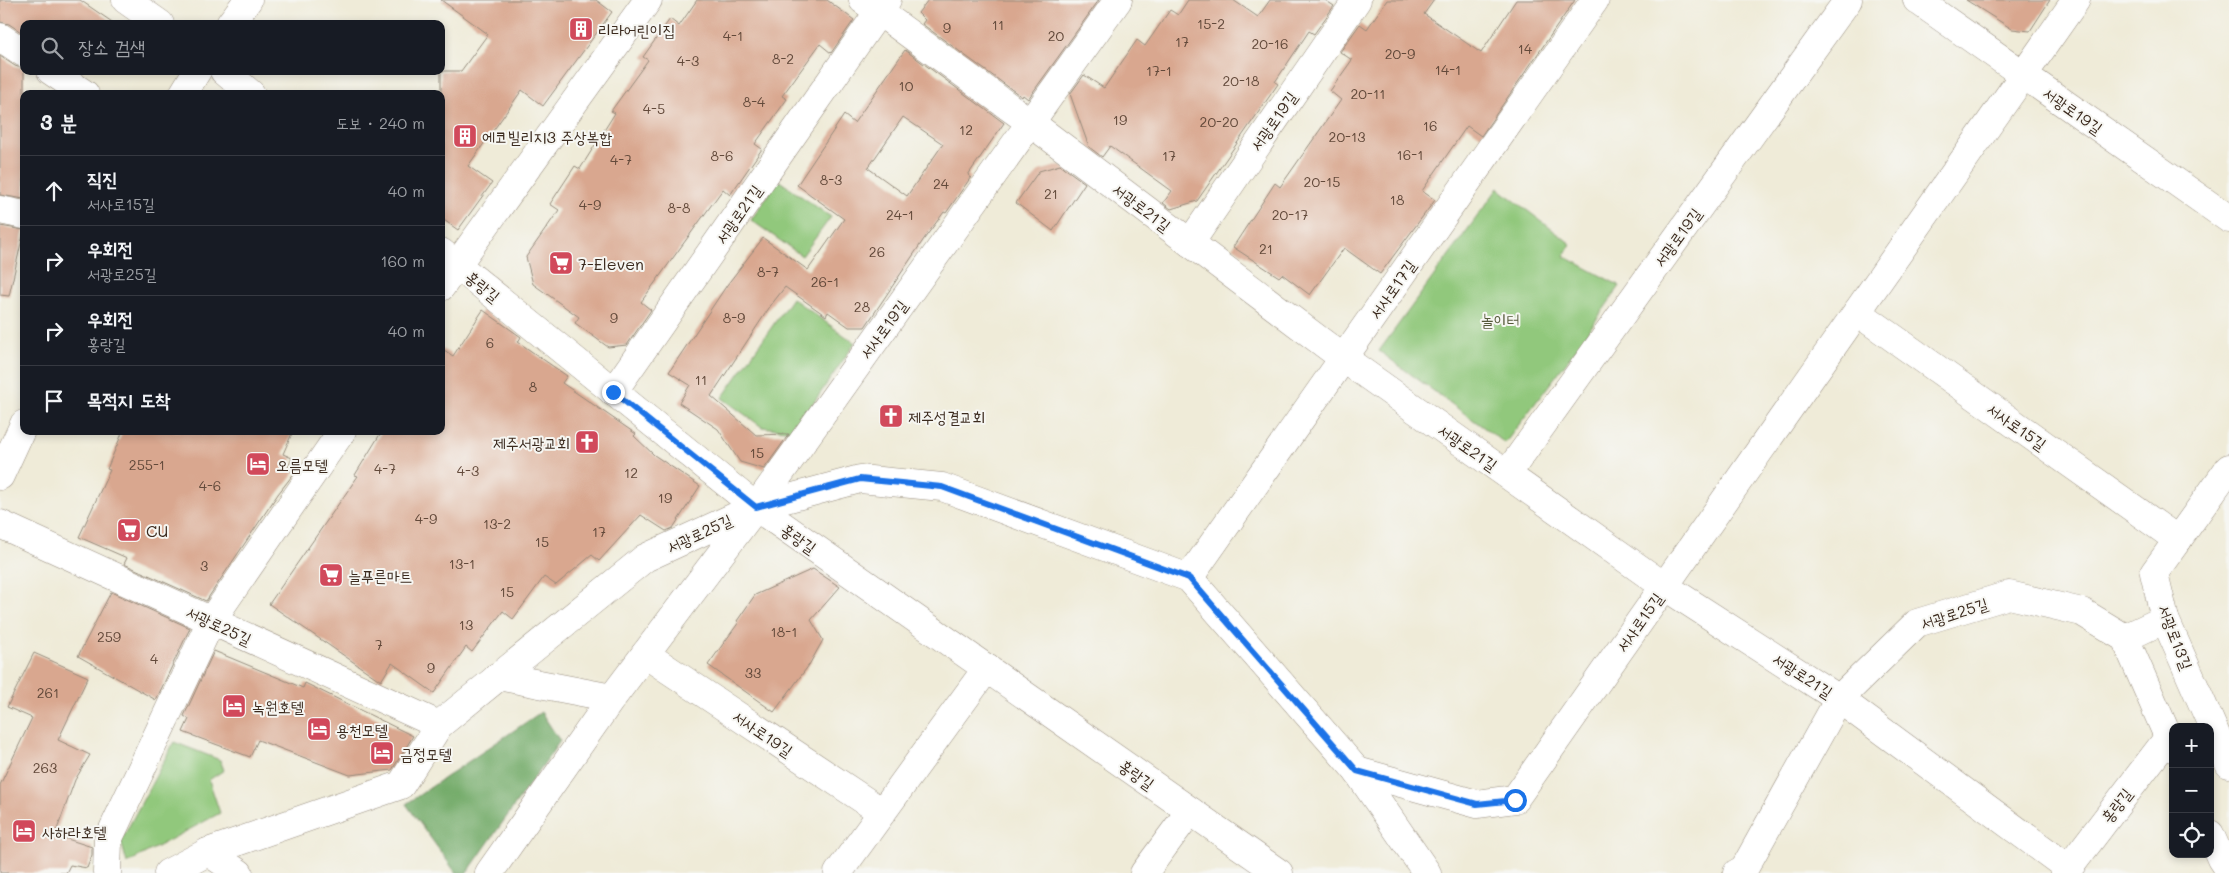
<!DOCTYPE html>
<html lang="ko">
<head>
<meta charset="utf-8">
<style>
  body { margin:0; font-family:Mali,"Poor Story",sans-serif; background:#242831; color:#f1f3f6 }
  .controls { position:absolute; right:15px; bottom:15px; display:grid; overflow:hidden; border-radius:10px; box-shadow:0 2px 8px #0003 }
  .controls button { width:45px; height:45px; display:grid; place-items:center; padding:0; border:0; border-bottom:1px solid #363941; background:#171b24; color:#f1f3f6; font:25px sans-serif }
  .stop { position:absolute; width:15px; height:15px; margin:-11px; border:4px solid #1a73e8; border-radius:50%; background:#fff }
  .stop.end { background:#1a73e8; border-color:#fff; box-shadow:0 1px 5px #0008 }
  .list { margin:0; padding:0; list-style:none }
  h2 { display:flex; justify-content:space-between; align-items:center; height:65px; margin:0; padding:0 20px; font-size:21px }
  h2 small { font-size:16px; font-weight:400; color:#9ea1a6 }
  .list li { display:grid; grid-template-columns:32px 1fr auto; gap:15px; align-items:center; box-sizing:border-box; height:70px; padding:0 20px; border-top:1px solid #363941 }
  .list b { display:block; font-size:19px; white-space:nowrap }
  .list p { margin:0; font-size:16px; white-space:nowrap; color:#9ea1a6 }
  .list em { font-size:16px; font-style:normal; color:#9ea1a6 }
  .icon { flex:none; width:28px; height:28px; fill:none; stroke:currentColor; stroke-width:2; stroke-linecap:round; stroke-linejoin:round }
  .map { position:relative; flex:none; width:2229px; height:873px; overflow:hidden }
  .search { position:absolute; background:#171b24; box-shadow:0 2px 8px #0003; left:20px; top:20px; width:425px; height:55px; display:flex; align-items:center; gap:12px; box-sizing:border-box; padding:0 18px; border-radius:10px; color:#9ea1a6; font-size:19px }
  .panel { position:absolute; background:#171b24; box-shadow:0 2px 8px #0003; left:20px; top:90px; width:425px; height:345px; border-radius:10px }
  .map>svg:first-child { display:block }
  .green { fill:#91c87b; stroke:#66794c }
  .forest { fill:#74ac6b; stroke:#586b44 }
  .building { fill:#d9a78f; fill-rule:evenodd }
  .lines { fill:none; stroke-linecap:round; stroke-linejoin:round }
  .street-casing { stroke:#958a7b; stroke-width:29 }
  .secondary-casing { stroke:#958a7b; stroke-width:29 }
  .street { stroke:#fff; stroke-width:28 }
  .secondary { stroke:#fff; stroke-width:28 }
  .route { stroke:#1a73e8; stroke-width:6 }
  .labels { text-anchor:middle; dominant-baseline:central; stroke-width:4; stroke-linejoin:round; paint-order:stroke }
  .number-label { font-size:14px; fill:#62493a }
  .poi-label { font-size:16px; fill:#3b2a1e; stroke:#f6f6f2; text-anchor:start }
  .street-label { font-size:16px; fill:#3b2a1e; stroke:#f6f6f2 }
  .park-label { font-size:16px; fill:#55593a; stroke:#f6f6f2 }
</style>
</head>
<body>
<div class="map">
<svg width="2229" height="873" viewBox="0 0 2229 873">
  <rect width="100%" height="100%" fill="#f6f6f2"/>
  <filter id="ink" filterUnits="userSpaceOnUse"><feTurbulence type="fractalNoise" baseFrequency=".02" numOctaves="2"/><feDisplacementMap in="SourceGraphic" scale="10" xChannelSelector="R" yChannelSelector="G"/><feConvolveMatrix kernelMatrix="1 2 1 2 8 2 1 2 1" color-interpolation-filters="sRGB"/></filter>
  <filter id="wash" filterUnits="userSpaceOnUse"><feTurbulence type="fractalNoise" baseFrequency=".0096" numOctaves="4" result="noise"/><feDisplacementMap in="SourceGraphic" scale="20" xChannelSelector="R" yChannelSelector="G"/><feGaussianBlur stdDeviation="1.12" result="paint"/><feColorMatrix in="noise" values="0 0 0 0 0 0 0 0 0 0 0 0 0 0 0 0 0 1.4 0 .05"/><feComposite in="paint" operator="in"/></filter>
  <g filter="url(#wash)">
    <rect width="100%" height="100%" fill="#efebd8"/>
    <g class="green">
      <polygon points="778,180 831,217 802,256 751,220"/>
      <polygon points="1498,188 1571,244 1564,256 1620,286 1568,360 1505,443 1379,351"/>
      <polygon points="792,298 855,343 794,431 762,427 722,398"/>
      <polygon points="174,742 220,760 224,770 209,780 220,813 127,863 121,841"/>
    </g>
    <polygon class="forest" points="541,712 560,741 467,873 456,873 406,804"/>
    <g id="blocks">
      <g class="building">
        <polygon points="0,0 80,0 115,24 24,24 24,34 9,24 0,22"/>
        <polygon points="441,0 596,0 612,12 543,106 522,90 468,166 492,183 458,230 441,218 441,71 461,71 488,34"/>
        <polygon points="697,0 827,0 854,20 831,53 820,44 782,96 787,99 755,144 762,149 730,195 723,189 641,302 651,310 627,345 608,347 575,323 579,317 533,284 526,257 559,210 550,204 575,166 580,169 615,113 611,111 648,60 643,57 670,19 679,26"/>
        <polygon points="928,0 1099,0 1028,99 1023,95 1022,97 922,24 925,20 918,13"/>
        <polygon points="1188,0 1233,0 1258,17 1270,0 1325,0 1334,6 1314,34 1309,31 1275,82 1278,84 1197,201 1171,209 1163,203 1172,191 1110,146 1102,157 1089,147 1070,94 1084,75 1104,88 1137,40 1145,46 1170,10 1178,15"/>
        <polygon points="1387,0 1434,0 1424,14 1481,53 1516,0 1575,0 1481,136 1467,126 1422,191 1435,200 1380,274 1344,248 1310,295 1282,274 1279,277 1233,247 1275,183 1280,187 1341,100 1330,91 1352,60 1340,52 1360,24 1367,29"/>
        <polygon points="1966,0 2050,0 2030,31 2012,29"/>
        <path d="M905 50 1004 123 968 175 971 177 946 213 944 212 924 239 865 327H849L828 312 826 316 785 287 771 305 711 396 756 435 789 434 764 469 740 462 718 429 679 403 690 385 669 372 727 285 763 238 808 270 844 219 797 185 844 115 854 123ZM903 117 943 144 907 196 868 168Z"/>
        <polygon points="0,56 15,66 24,69 24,199 0,195"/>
        <polygon points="1060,165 1085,183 1053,231 1016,203 1039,171"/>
        <polygon points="0,226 24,230 9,296 0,295"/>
        <polygon points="483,310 521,337 518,342 567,376 562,383 636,434 634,436 654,455 700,486 673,528 666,531 641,515 599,561 592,555 556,585 544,577 513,619 503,611 472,652 466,647 434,693 392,663 381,681 269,604 358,476 355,475 382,431 441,431 441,348 453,356"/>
        <polygon points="123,431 293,431 283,454 292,458 287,470 295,472 278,494 206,601 124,564 127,558 79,537 110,470 107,469"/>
        <polygon points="813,569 840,587 811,620 823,640 809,665 774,712 708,665 739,622 737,621 755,595"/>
        <polygon points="111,592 190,628 156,700 78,656"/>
        <polygon points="214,651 303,688 305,683 413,736 392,770 350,775 258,740 250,757 183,732 189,719 184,716"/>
        <polygon points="34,653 88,677 58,740 90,755 75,780 55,835 92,847 92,855 87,868 70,865 66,873 0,873 0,785 32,718 7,707"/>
      </g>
    </g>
  </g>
  <g filter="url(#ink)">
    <use href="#blocks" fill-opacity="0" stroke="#958a7b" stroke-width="1"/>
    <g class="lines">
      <defs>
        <g id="street">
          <polyline points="126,0 160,24"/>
          <polyline points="863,0 1031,123 1343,358 1664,586 1839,699 2068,868"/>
          <polyline points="1917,0 2229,219"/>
          <polyline points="0,37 24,53"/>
          <polyline points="51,71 85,94"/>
          <polyline points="224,71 251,94"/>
          <polyline points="0,210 24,215"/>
          <polyline points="1190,243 1357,0"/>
          <polyline points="441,252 756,507 1279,873"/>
          <polyline points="441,287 648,0"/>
          <polyline points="1857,312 2178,540"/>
          <polyline points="613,392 887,0"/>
          <polyline points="2229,468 2154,573 2165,619 2229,764"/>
          <polyline points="1507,474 1848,0"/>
          <polyline points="0,524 439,725"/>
          <polyline points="2125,638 2165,619"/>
          <polyline points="645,654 882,812"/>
          <polyline points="498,676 612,698"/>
          <polyline points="1357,771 1477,804 1515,799 2076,0"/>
          <polyline points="2210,834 2221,859 2229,871"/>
          <polyline points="208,852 239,873"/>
          <polyline points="107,873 108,840 211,621 342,431"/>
          <polyline points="168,873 208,852 401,785 439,725 645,558 756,507 860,479 942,487 1189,578 1357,771 1427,873"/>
          <polyline points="489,873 612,698 756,507 1118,0"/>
          <polyline points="838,873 987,668"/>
          <polyline points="1144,873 1190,811"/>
          <polyline points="1737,873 1744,869 1839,699 1917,623 2009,595 2082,612 2125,638 2173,748"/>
          <polyline points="2065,873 2168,738"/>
        </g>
        <g id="secondary">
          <polyline points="230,24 248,0"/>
          <polyline points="183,94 197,71"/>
          <polyline points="0,476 24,424"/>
          <polyline points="1189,578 1595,0"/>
        </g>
      </defs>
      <use href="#street" class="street-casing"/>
      <use href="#secondary" class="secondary-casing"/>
      <use href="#street" class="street"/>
      <use href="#secondary" class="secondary"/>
    </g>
  </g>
  <g class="lines" filter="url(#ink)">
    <polyline class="route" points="613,392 756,507 860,479 942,487 1189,578 1357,771 1477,804 1515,800"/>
  </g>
  <defs>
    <symbol id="building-square" viewBox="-11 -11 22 22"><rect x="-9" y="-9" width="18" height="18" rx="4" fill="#d1495b" stroke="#f6f6f2"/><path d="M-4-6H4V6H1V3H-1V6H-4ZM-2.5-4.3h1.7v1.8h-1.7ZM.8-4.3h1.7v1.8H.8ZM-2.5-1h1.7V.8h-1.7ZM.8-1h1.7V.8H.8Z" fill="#fff"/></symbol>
    <symbol id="supermarket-square" viewBox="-11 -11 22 22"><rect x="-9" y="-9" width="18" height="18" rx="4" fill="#d1495b" stroke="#f6f6f2"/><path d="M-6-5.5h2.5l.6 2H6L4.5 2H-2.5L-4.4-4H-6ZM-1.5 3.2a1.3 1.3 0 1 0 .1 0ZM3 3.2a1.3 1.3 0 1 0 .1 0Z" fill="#fff"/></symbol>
    <symbol id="church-square" viewBox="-11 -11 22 22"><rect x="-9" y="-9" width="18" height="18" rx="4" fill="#d1495b" stroke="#f6f6f2"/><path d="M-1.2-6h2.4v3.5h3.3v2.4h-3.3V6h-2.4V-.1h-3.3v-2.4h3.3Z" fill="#fff"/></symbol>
    <symbol id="hotel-square" viewBox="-11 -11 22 22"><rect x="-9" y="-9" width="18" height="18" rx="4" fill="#d1495b" stroke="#f6f6f2"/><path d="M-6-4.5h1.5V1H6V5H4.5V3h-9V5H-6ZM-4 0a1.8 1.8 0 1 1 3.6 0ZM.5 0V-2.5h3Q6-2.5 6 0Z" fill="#fff"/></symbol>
  </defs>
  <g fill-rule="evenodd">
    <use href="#building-square" x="567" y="15" width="28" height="28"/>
    <use href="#building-square" x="451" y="122" width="28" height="28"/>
    <use href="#supermarket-square" x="547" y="249" width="28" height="28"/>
    <use href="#church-square" x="877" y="402" width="28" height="28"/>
    <use href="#church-square" x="573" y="428" width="28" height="28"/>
    <use href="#hotel-square" x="244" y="450" width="28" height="28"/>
    <use href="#supermarket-square" x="115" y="516" width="28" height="28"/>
    <use href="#supermarket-square" x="317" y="561" width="28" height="28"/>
    <use href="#hotel-square" x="220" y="692" width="28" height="28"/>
    <use href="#hotel-square" x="305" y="715" width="28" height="28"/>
    <use href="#hotel-square" x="368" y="739" width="28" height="28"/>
    <use href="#hotel-square" x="10" y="817" width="28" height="28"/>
  </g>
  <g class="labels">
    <g class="number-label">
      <text x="1211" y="23">15-2</text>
      <text x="998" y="24">11</text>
      <text x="947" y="27">9</text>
      <text x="733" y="35">4-1</text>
      <text x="1056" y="35">20</text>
      <text x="1182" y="41">17</text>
      <text x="1270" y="43">20-16</text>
      <text x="1525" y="48">14</text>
      <text x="1400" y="53">20-9</text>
      <text x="783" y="58">8-2</text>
      <text x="688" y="60">4-3</text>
      <text x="1448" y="69">14-1</text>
      <text x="1159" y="70">17-1</text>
      <text x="1241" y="80">20-18</text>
      <text x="906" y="85">10</text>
      <text x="1368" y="93">20-11</text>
      <text x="754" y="101">8-4</text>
      <text x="654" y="108">4-5</text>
      <text x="1120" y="119">19</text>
      <text x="1219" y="121">20-20</text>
      <text x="1430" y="125">16</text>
      <text x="966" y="129">12</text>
      <text x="1347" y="136">20-13</text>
      <text x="1410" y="154">16-1</text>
      <text x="722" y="155">8-6</text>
      <text x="1169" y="155">17</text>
      <text x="621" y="159">4-7</text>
      <text x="831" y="179">8-3</text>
      <text x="1322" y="181">20-15</text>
      <text x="941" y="183">24</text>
      <text x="1051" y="193">21</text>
      <text x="1397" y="199">18</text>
      <text x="590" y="204">4-9</text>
      <text x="679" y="207">8-8</text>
      <text x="900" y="214">24-1</text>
      <text x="1290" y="214">20-17</text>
      <text x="1266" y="248">21</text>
      <text x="877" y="251">26</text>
      <text x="768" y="271">8-7</text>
      <text x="825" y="281">26-1</text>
      <text x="862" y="306">28</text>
      <text x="614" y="317">9</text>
      <text x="734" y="317">8-9</text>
      <text x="490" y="342">6</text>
      <text x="701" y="379">11</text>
      <text x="533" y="386">8</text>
      <text x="757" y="452">15</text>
      <text x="147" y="464">255-1</text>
      <text x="385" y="468">4-7</text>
      <text x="468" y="470">4-3</text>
      <text x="631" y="472">12</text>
      <text x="210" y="485">4-6</text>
      <text x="665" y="497">19</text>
      <text x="426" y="518">4-9</text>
      <text x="497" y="523">13-2</text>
      <text x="599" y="531">17</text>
      <text x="542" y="541">15</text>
      <text x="462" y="563">13-1</text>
      <text x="204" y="565">3</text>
      <text x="507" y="591">15</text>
      <text x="466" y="624">13</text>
      <text x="784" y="631">18-1</text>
      <text x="109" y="636">259</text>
      <text x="379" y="644">7</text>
      <text x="154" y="658">4</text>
      <text x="431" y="667">9</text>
      <text x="753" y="672">33</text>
      <text x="48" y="692">261</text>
      <text x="45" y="767">263</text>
    </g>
    <g class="poi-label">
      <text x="598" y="29">리라어린이집</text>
      <text x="482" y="136">에코빌리지3 주상복합</text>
      <text x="578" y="263">7-Eleven</text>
      <text x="908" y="416">제주성결교회</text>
      <text x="570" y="442" text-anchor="end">제주서광교회</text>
      <text x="276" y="464">오름모텔</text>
      <text x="146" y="530">CU</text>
      <text x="348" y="575">늘푸른마트</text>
      <text x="252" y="706">녹원호텔</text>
      <text x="336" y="729">용천모텔</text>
      <text x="400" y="753">금정모텔</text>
      <text x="42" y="831">사하라호텔</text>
    </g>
    <g class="street-label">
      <text transform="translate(2073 110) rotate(35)">서광로19길</text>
      <text transform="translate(1273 121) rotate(-55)">서광로19길</text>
      <text transform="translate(1142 207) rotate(37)">서광로21길</text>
      <text transform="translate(738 214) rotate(-55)">서광로21길</text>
      <text transform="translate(1677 237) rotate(-54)">서광로19길</text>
      <text transform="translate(483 286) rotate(39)">홍랑길</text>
      <text transform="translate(1392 289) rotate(-55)">서사로17길</text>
      <text transform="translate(883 329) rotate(-54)">서사로19길</text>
      <text transform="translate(2017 426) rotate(35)">서사로15길</text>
      <text transform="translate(1468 447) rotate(35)">서광로21길</text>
      <text transform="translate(699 533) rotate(-25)">서광로25길</text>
      <text transform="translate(799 538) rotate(35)">홍랑길</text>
      <text transform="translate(1954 613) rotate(-18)">서광로25길</text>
      <text transform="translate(1639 622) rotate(-55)">서사로15길</text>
      <text transform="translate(219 625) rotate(25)">서광로25길</text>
      <text transform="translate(2176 637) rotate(69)">서광로13길</text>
      <text transform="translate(1803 675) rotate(33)">서광로21길</text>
      <text transform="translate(763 733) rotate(34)">서사로19길</text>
      <text transform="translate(1137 774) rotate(35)">홍랑길</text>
      <text transform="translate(2116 805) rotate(-52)">홍랑길</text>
    </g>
    <g class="park-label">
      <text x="1500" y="319">놀이터</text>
    </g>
  </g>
</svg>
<div class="controls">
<button>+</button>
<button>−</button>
<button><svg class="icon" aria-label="locate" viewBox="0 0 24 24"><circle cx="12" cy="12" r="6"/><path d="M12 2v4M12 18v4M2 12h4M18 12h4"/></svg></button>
</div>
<div class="stop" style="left:1515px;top:800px"></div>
<div class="stop end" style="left:613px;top:392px"></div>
<div class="search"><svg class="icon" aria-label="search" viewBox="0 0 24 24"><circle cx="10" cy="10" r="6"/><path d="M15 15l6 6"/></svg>장소 검색</div>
<section class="panel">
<h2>3 분<small>도보 · 240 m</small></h2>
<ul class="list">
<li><svg class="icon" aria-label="ahead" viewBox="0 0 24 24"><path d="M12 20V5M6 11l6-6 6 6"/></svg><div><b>직진</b><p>서사로15길</p></div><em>40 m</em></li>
<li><svg class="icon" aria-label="right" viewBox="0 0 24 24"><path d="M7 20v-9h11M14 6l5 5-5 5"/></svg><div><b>우회전</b><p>서광로25길</p></div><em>160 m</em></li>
<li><svg class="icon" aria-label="right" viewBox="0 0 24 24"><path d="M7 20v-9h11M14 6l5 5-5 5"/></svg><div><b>우회전</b><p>홍랑길</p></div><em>40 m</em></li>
<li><svg class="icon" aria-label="arrive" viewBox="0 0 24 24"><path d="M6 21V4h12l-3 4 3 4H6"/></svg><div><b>목적지 도착</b></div></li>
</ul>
</section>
</div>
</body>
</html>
